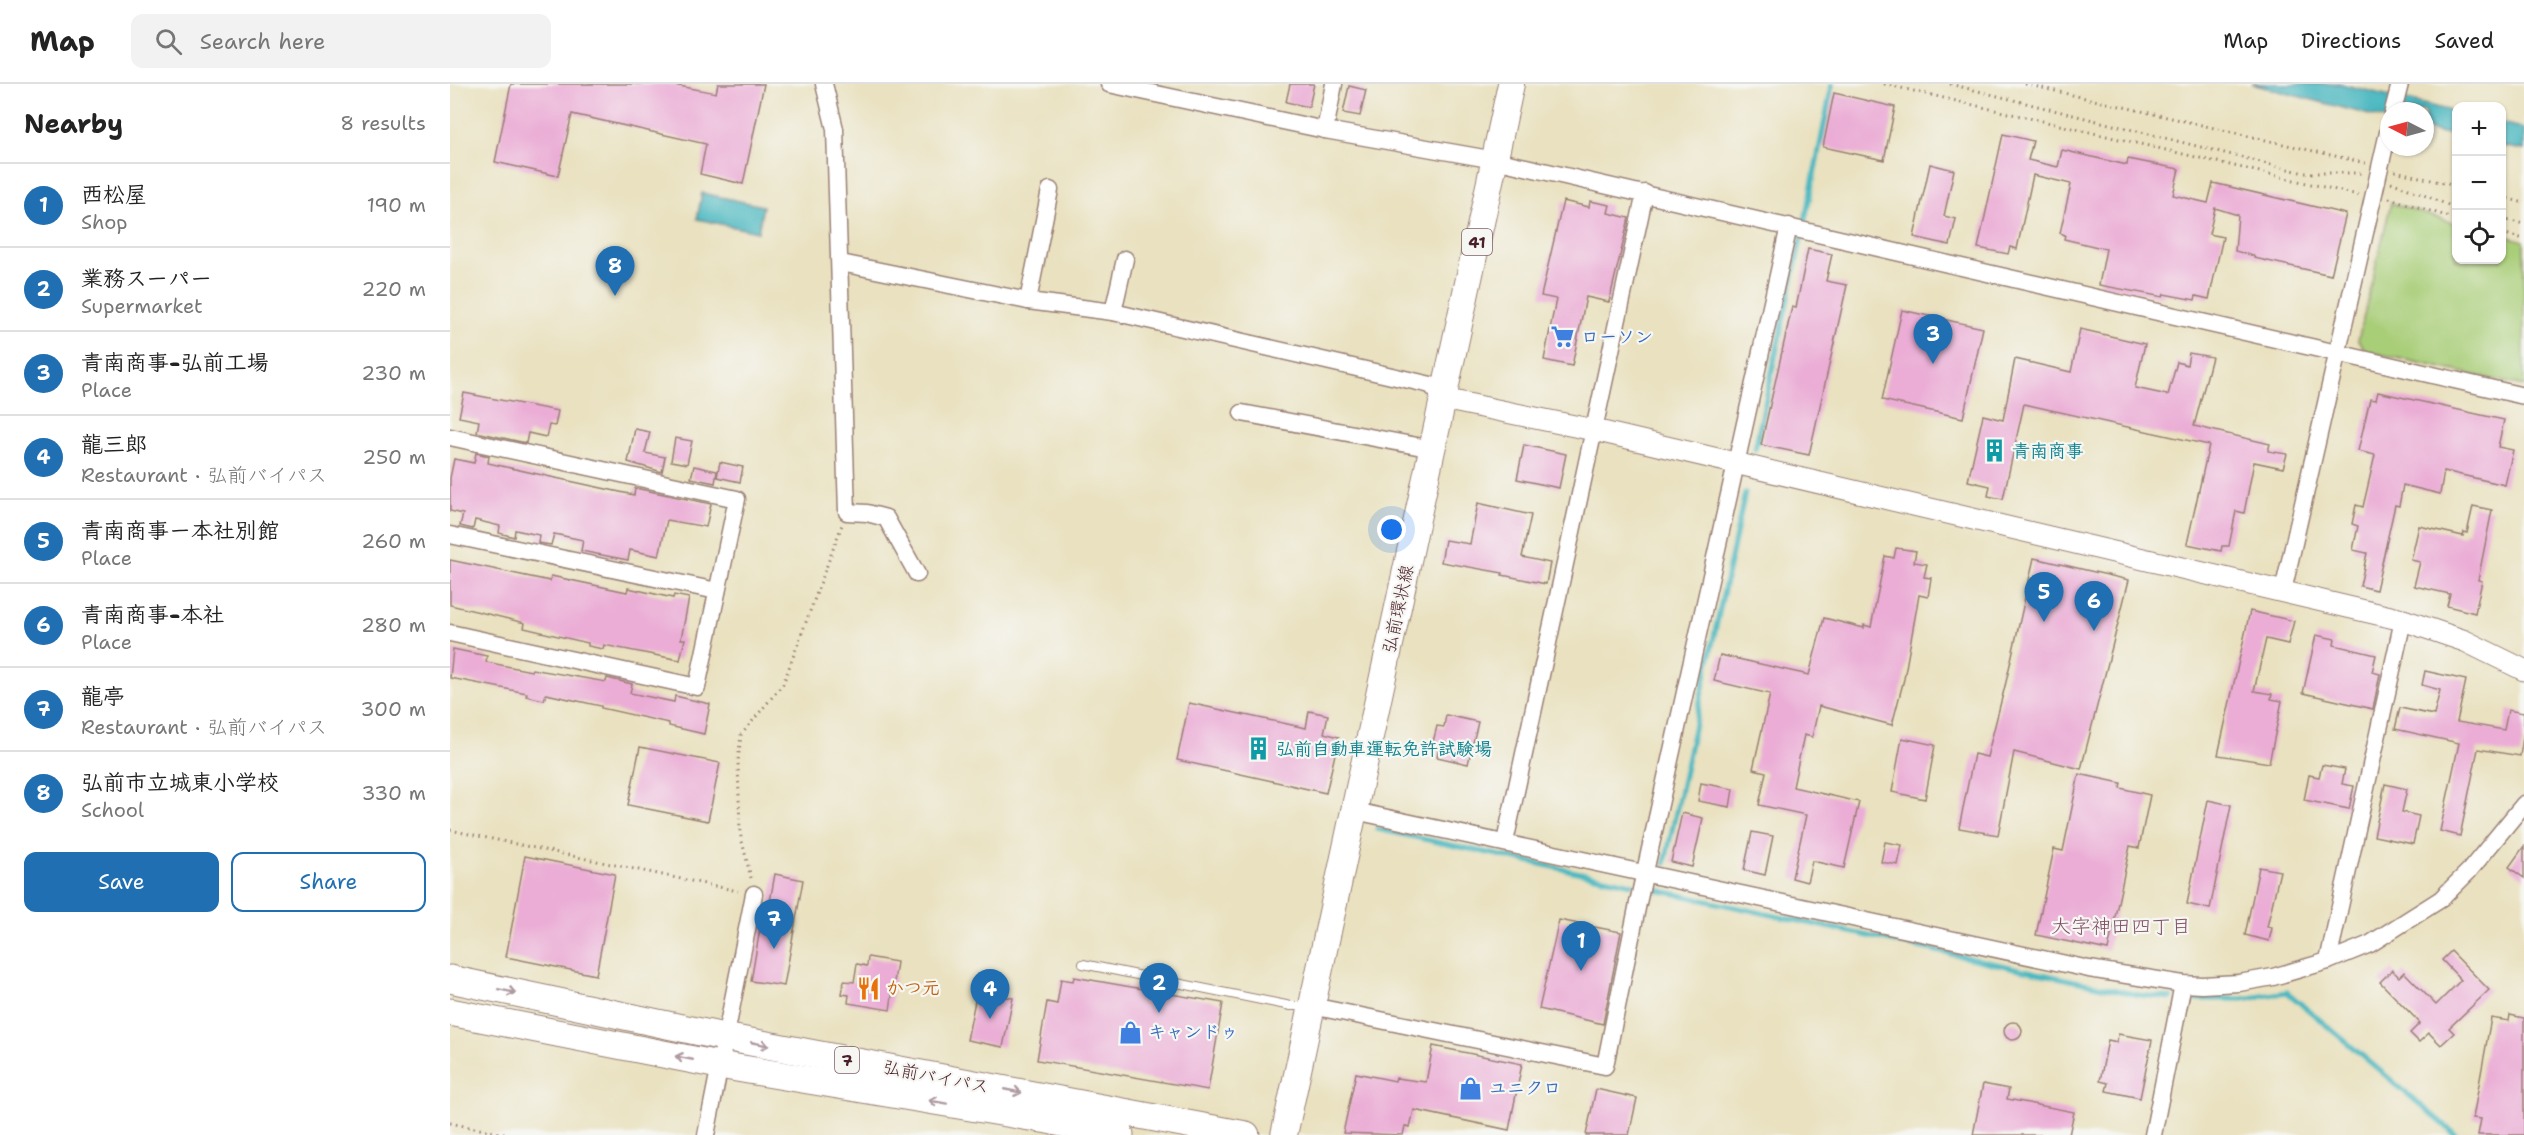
<!DOCTYPE html>
<html lang="en">
<head>
<meta charset="utf-8">
<style>
  body { margin:0; font-family:"Shantell Sans","Klee One",sans-serif; background:#f2f2f2; color:#222 }
  .controls { position:absolute; right:18px; top:18px; display:grid; overflow:hidden; border-radius:12px; box-shadow:0 2px 4px #0004 }
  .controls button { width:54px; height:54px; display:grid; place-items:center; padding:0; border:0; border-bottom:2px solid #e0e0e0; background:#fff; color:#222; font:30px sans-serif }
  .compass { position:absolute; left:1930px; top:18px; width:54px; height:54px; border-radius:50%; background:#fff; box-shadow:0 2px 4px #0004; rotate:276deg }
  .you { position:absolute; left:942px; top:446px; width:21px; height:21px; margin:-15px; border:4px solid #fff; border-radius:50%; background:#1a73e8; box-shadow:0 0 0 9px #1a73e833 }
  .badge { display:grid; place-items:center; width:39px; height:39px; border-radius:50%; background:#1f6fb2; color:#fff; font-size:20px; font-weight:700 }
  .pin { position:absolute; translate:-50% -50px; filter:drop-shadow(0 2px 3px #0008) }
  .pin::after { content:''; position:absolute; top:32px; width:21px; height:18px; background:inherit; clip-path:polygon(0 0,100% 0,50% 100%) }
  .list { margin:0; padding:0; list-style:none }
  h2 { display:flex; justify-content:space-between; align-items:center; height:78px; margin:0; padding:0 24px; font-size:26px }
  h2 small { font-size:20px; font-weight:400; color:#767676 }
  .list li { display:grid; grid-template-columns:39px 1fr auto; gap:18px; align-items:center; box-sizing:border-box; height:84px; padding:0 24px; border-top:2px solid #e0e0e0 }
  .list b { display:block; font-size:22px; white-space:nowrap }
  .list p { margin:0; font-size:20px; white-space:nowrap; color:#767676 }
  .list em { font-size:20px; font-style:normal; color:#767676 }
  .actions { display:flex; gap:12px; padding:18px 24px }
  .actions a { flex:1; padding:14px 0; border:2px solid #1f6fb2; border-radius:12px; text-align:center; font-size:21px; color:#1f6fb2 }
  .actions .main { background:#1f6fb2; color:#fff }
  .icon { flex:none; width:33px; height:33px; fill:none; stroke:currentColor; stroke-width:2; stroke-linecap:round; stroke-linejoin:round }
  .map { position:relative; flex:none; width:2074px; height:1051px; overflow:hidden }
  header { display:flex; align-items:center; gap:36px; box-sizing:border-box; height:84px; padding:0 30px; background:#fff; border-bottom:2px solid #e0e0e0 }
  header strong { font-size:28px }
  nav { display:flex; gap:33px; margin-inline-start:auto; font-size:21px }
  .search { width:420px; height:54px; background:#f2f2f2; display:flex; align-items:center; gap:15px; box-sizing:border-box; padding:0 21px; border-radius:12px; color:#767676; font-size:22px }
  main { display:flex }
  aside { flex:1; background:#fff }
  .map>svg:first-child { display:block }
  .green { fill:#a9ce78; stroke:#7a7652; stroke-width:1.5 }
  .water { fill:#48b7c0; stroke:#496b76; stroke-width:1.5 }
  .lines { fill:none; stroke-linecap:round; stroke-linejoin:round }
  .stream { stroke:#48b7c0; stroke-width:5 }
  .building { fill:#ebadd6 }
  .service-casing { stroke:#9a8075; stroke-width:10 }
  .minor-casing { stroke:#9a8075; stroke-width:19 }
  .tertiary-casing { stroke:#9a8075; stroke-width:23 }
  .primary-casing { stroke:#9a8075; stroke-width:28 }
  .trunk-casing { stroke:#9a8075; stroke-width:29 }
  .path { stroke:#9a8075; stroke-width:3; stroke-dasharray:1.5 4.5; stroke-linecap:butt }
  .service { stroke:#fff; stroke-width:8 }
  .minor { stroke:#fff; stroke-width:16 }
  .tertiary { stroke:#fff; stroke-width:21 }
  .primary { stroke:#fff; stroke-width:26 }
  .trunk { stroke:#fff; stroke-width:27 }
  .oneway { stroke:#ae9aa0 }
  .labels { text-anchor:middle; dominant-baseline:central; stroke-width:4.5; stroke-linejoin:round; paint-order:stroke }
  .shield { fill:#f6f6f2; stroke:#7e6067; stroke-width:1.5 }
  .shield-label { font-size:16px; font-weight:bold; fill:#4a1f2b }
  .shop-label { font-size:18px; font-weight:bold; fill:#366cbe; stroke:#f6f6f2; text-anchor:start }
  .culture-label { font-size:18px; font-weight:bold; fill:#0d838f; stroke:#f6f6f2; text-anchor:start }
  .street-label { font-size:18px; fill:#4a1f2b; stroke:#f6f6f2 }
  .food-label { font-size:18px; font-weight:bold; fill:#c56008; stroke:#f6f6f2; text-anchor:start }
  .neighbourhood-label { font-size:20px; fill:#825167; stroke:#f6f6f2 }
</style>
</head>
<body>
<header>
<strong>Map</strong>
<div class="search"><svg class="icon" aria-label="search" viewBox="0 0 24 24"><circle cx="10" cy="10" r="6"/><path d="M15 15l6 6"/></svg>Search here</div>
<nav><a>Map</a><a>Directions</a><a>Saved</a></nav>
</header>
<main>
<aside>
<h2>Nearby<small>8 results</small></h2>
<ul class="list">
<li><span class="badge">1</span><div><b>西松屋</b><p>Shop</p></div><em>190 m</em></li>
<li><span class="badge">2</span><div><b>業務スーパー</b><p>Supermarket</p></div><em>220 m</em></li>
<li><span class="badge">3</span><div><b>青南商事-弘前工場</b><p>Place</p></div><em>230 m</em></li>
<li><span class="badge">4</span><div><b>龍三郎</b><p>Restaurant · 弘前バイパス</p></div><em>250 m</em></li>
<li><span class="badge">5</span><div><b>青南商事ー本社別館</b><p>Place</p></div><em>260 m</em></li>
<li><span class="badge">6</span><div><b>青南商事-本社</b><p>Place</p></div><em>280 m</em></li>
<li><span class="badge">7</span><div><b>龍亭</b><p>Restaurant · 弘前バイパス</p></div><em>300 m</em></li>
<li><span class="badge">8</span><div><b>弘前市立城東小学校</b><p>School</p></div><em>330 m</em></li>
</ul>
<div class="actions"><a class="main">Save</a><a>Share</a></div>
</aside>
<div class="map">
<svg width="2074" height="1051" viewBox="0 0 2074 1051">
  <rect width="100%" height="100%" fill="#f6f6f2"/>
  <filter id="ink" filterUnits="userSpaceOnUse"><feTurbulence type="fractalNoise" baseFrequency=".0167" numOctaves="2"/><feDisplacementMap in="SourceGraphic" scale="12" xChannelSelector="R" yChannelSelector="G"/><feConvolveMatrix kernelMatrix="1 2 1 2 8 2 1 2 1" color-interpolation-filters="sRGB"/></filter>
  <filter id="wash" filterUnits="userSpaceOnUse"><feTurbulence type="fractalNoise" baseFrequency=".008" numOctaves="4" result="noise"/><feDisplacementMap in="SourceGraphic" scale="24" xChannelSelector="R" yChannelSelector="G"/><feGaussianBlur stdDeviation="1.35" result="paint"/><feColorMatrix in="noise" values="0 0 0 0 0 0 0 0 0 0 0 0 0 0 0 0 0 1.4 0 .05"/><feComposite in="paint" operator="in"/></filter>
  <g filter="url(#wash)">
    <rect width="100%" height="100%" fill="#e9e1bf"/>
    <polygon class="green" points="1941,119 2006,140 2006,176 2052,176 2052,151 2074,157 2074,302 1916,267 1908,256"/>
    <g class="water">
      <polygon points="1802,0 1891,0 2006,28 2006,52 1975,45 1975,27 1939,27 1939,36"/>
      <polygon points="2052,39 2074,45 2074,66 2052,62"/>
      <polygon points="252,109 313,122 308,148 247,135"/>
    </g>
    <g class="lines">
      <g class="stream">
        <polyline points="1355,136 1382,1"/>
        <polyline points="1305,365 1351,155"/>
        <polyline points="927,745 1182,800"/>
        <polyline points="1215,779 1295,409"/>
        <polyline points="1207,806 1689,911 1721,914"/>
        <polyline points="1744,915 1793,915 1837,908 2006,1051"/>
      </g>
    </g>
    <g id="blocks">
      <g class="building">
        <polygon points="61,0 218,0 266,9 268,0 314,0 293,100 250,90 256,60 122,30 108,92 45,78"/>
        <polygon points="840,0 864,0 859,23 836,18"/>
        <polygon points="899,2 916,6 910,32 893,29"/>
        <polygon points="1384,9 1445,23 1434,76 1373,63"/>
        <polygon points="1553,50 1583,57 1578,76 1608,83 1612,66 1677,81 1678,75 1729,85 1723,111 1758,119 1763,99 1896,130 1881,191 1804,174 1804,172 1785,167 1788,131 1765,124 1759,150 1773,153 1759,215 1746,212 1745,216 1714,210 1713,213 1649,201 1656,165 1614,155 1615,151 1610,149 1621,100 1583,91 1567,165 1560,163 1558,170 1528,164"/>
        <polygon points="1480,80 1504,86 1494,132 1506,135 1500,161 1464,153"/>
        <polygon points="1113,117 1139,123 1140,117 1160,121 1158,129 1179,134 1159,218 1136,213 1122,282 1094,276 1106,215 1091,212"/>
        <polygon points="1358,165 1382,170 1376,197 1397,201 1359,371 1311,361 1342,223 1346,224"/>
        <polygon points="1452,226 1533,244 1513,334 1432,316"/>
        <polygon points="1630,245 1695,260 1685,304 1718,311 1727,278 1737,281 1739,269 1762,273 1744,342 1820,360 1818,367 1837,370 1833,384 1804,378 1794,429 1786,427 1779,462 1772,462 1771,467 1737,460 1759,361 1574,320 1553,415 1538,412 1540,402 1518,397 1533,331 1553,336 1565,275 1621,288"/>
        <polygon points="1928,308 2054,336 2048,363 2063,366 2055,401 1994,387 1990,410 1953,401 1949,422 1945,421 1926,506 1910,502 1917,469 1903,466 1908,442 1902,440 1906,421 1913,423 1925,371 1908,367 1920,315 1926,316"/>
        <polygon points="14,309 108,327 105,342 99,341 96,353 78,349 76,359 31,349 27,348 29,337 9,333"/>
        <polygon points="185,345 200,348 195,369 215,373 212,388 178,378"/>
        <polygon points="225,354 242,357 237,380 221,377"/>
        <polygon points="1074,361 1116,370 1109,404 1067,395"/>
        <polygon points="26,369 39,372 38,379 101,393 184,411 185,404 261,420 256,443 217,436 209,472 180,466 178,476 131,467 133,456 104,450 101,461 88,459 89,451 65,446 64,453 49,449 50,442 25,436 23,445 10,442 13,430 0,427 0,394 4,375 24,379"/>
        <polygon points="270,378 293,383 290,398 267,393"/>
        <polygon points="244,382 267,387 265,399 241,394"/>
        <polygon points="1028,419 1081,431 1072,473 1100,479 1096,500 1052,491 1053,489 991,478 995,456 1020,460"/>
        <polygon points="2023,422 2042,426 2028,496 2032,497 2025,529 1997,522 2000,510 1964,502 1970,478 1961,476 1969,442 2013,452 2014,448 2017,449"/>
        <polygon points="1446,464 1466,467 1464,478 1477,480 1474,493 1481,494 1478,513 1469,511 1454,595 1442,641 1369,622 1362,653 1354,651 1343,703 1409,718 1394,784 1362,777 1357,798 1342,794 1356,731 1309,721 1316,688 1303,685 1320,610 1264,597 1270,571 1359,591 1374,534 1414,544 1414,541 1421,543 1435,472 1444,474"/>
        <polygon points="1584,474 1679,496 1631,685 1564,668 1548,751 1509,744 1524,670 1537,673 1556,598"/>
        <polygon points="0,476 100,497 101,492 177,508 178,504 223,514 224,511 239,514 231,555 235,555 230,576 154,561 153,565 138,562 138,559 74,544 75,539 0,521"/>
        <polygon points="1800,527 1844,537 1838,560 1816,555 1804,607 1822,610 1821,615 1832,617 1819,679 1768,671"/>
        <polygon points="1866,551 1885,555 1884,561 1926,571 1922,588 1930,590 1923,625 1853,609"/>
        <polygon points="3,565 37,572 36,578 81,587 82,585 156,598 157,594 182,600 180,609 224,618 225,612 260,620 254,650 219,642 219,639 151,624 151,622 96,610 94,616 76,612 77,609 0,594"/>
        <polygon points="1975,587 2016,596 2007,638 2054,646 2058,626 2074,629 2074,647 2070,672 2028,665 2010,752 1990,747 2009,659 1945,645 1950,624 1984,631 1990,606 1972,601"/>
        <polygon points="739,619 856,644 859,627 878,631 874,649 889,653 876,709 727,676"/>
        <polygon points="996,631 1028,638 1018,680 987,673 989,663 982,662 987,642 994,643"/>
        <polygon points="1452,654 1485,661 1475,715 1442,708"/>
        <polygon points="190,663 270,679 258,737 178,721"/>
        <polygon points="1872,681 1895,685 1892,700 1904,702 1899,725 1854,716 1859,691 1869,693"/>
        <polygon points="1629,690 1671,699 1670,704 1700,711 1689,764 1680,762 1658,866 1586,851 1604,765 1613,767"/>
        <polygon points="1251,699 1283,705 1280,723 1248,717"/>
        <polygon points="1935,700 1957,705 1952,728 1969,732 1963,760 1924,752"/>
        <polygon points="1758,716 1781,721 1760,825 1737,820"/>
        <polygon points="1232,729 1253,734 1242,783 1221,778"/>
        <polygon points="1302,748 1323,752 1315,791 1294,786"/>
        <polygon points="1435,758 1452,761 1448,781 1431,778"/>
        <polygon points="2074,762 2074,794 2059,783"/>
        <polygon points="75,772 165,790 146,891 56,873"/>
        <polygon points="1809,783 1830,787 1817,843 1822,844 1819,857 1795,851"/>
        <polygon points="325,790 353,796 334,902 301,897 312,833 317,834"/>
        <polygon points="1109,836 1171,848 1153,940 1089,925"/>
        <polygon points="2001,867 2039,906 1999,944 2004,949 1991,961 1979,949 1969,958 1960,949 1970,939 1930,898 1942,886 1949,893 1954,888 1986,921 2011,896 1992,876"/>
        <polygon points="418,873 447,878 440,926 398,919 399,911 392,910 394,897 404,898 407,880 417,882"/>
        <polygon points="624,893 773,919 758,1006 587,976 597,918 607,920 611,895 623,897"/>
        <polygon points="527,907 563,914 553,963 517,956"/>
        <polygon points="2060,931 2074,934 2074,1051 2028,1051 2031,1035 2023,1034 2041,934 2059,937"/>
        <circle cx="1563" cy="947" r="9"/>
        <polygon points="1668,950 1702,956 1690,1014 1656,1007 1658,999 1650,997 1658,956 1667,958"/>
        <polygon points="983,962 1072,980 1059,1046 964,1026 960,1043 955,1042 953,1051 893,1049 906,989 945,997 946,994 976,998"/>
        <polygon points="1533,1000 1559,1005 1557,1015 1624,1028 1619,1051 1523,1051"/>
        <polygon points="1146,1005 1187,1014 1179,1051 1136,1051"/>
      </g>
    </g>
  </g>
  <g filter="url(#ink)">
    <use href="#blocks" fill-opacity="0" stroke="#9a8075" stroke-width="1.5"/>
    <g class="lines">
      <defs>
        <polyline id="service" points="633,880 841,922 859,922"/>
        <g id="minor">
          <polyline points="374,0 385,45 397,428 417,429 436,434 467,490"/>
          <polyline points="659,0 875,46 1045,76 2074,312"/>
          <polyline points="1943,27 1950,0"/>
          <polyline points="875,46 884,0"/>
          <polyline points="391,179 578,217 663,228 981,301 993,315"/>
          <polyline points="578,217 600,106"/>
          <polyline points="663,228 675,175"/>
          <polyline points="792,329 983,365"/>
          <polyline points="0,353 287,415 247,603 0,549"/>
          <polyline points="0,451 267,507"/>
          <polyline points="1833,507 1939,44"/>
          <polyline points="905,727 1639,885 1733,900 1752,901 1789,899 1823,893 1878,877 1920,860 1991,815 2019,787 2074,720"/>
          <polyline points="1055,758 1195,109"/>
          <polyline points="1878,877 1953,536"/>
          <polyline points="862,922 1155,982 1188,819 1339,142"/>
          <polyline points="256,1051 304,810"/>
          <polyline points="1703,1051 1733,900"/>
        </g>
        <polyline id="tertiary" points="993,315 1144,346 1953,536 2015,557 2074,586"/>
        <polyline id="primary" points="834,1051 1061,0"/>
        <g id="trunk">
          <polyline points="0,895 274,953 796,1051"/>
          <polyline points="0,928 269,981 598,1036 670,1051"/>
        </g>
      </defs>
      <use href="#service" class="service-casing"/>
      <use href="#minor" class="minor-casing"/>
      <use href="#tertiary" class="tertiary-casing"/>
      <use href="#primary" class="primary-casing"/>
      <use href="#trunk" class="trunk-casing"/>
      <g class="path">
        <polyline points="1434,0 1908,111"/>
        <polyline points="1500,0 1854,89 1914,89"/>
        <polyline points="1575,0 1915,79"/>
        <polyline points="1945,87 2006,102"/>
        <polyline points="1941,98 2006,124"/>
        <polyline points="2052,113 2074,119"/>
        <polyline points="1939,114 2006,135"/>
        <polyline points="2052,135 2074,140"/>
        <polyline points="2052,149 2074,155"/>
        <polyline points="0,746 288,807"/>
        <polyline points="301,794 290,749 288,677 291,651 333,600 392,441"/>
        <polyline points="0,1039 58,1051"/>
      </g>
      <use href="#service" class="service"/>
      <use href="#minor" class="minor"/>
      <use href="#tertiary" class="tertiary"/>
      <use href="#primary" class="primary"/>
      <use href="#trunk" class="trunk"/>
    </g>
    <defs><path id="oneway-shaft" d="M-6 0H5M1.5-3L5.5 0L1.5 3" fill="none" stroke-width="1.6" stroke-linecap="round" stroke-linejoin="round" transform="scale(1.5)"/></defs>
    <g class="oneway">
      <use href="#oneway-shaft" transform="translate(57 907) rotate(12)"/>
      <use href="#oneway-shaft" transform="translate(310 960) rotate(11)"/>
      <use href="#oneway-shaft" transform="translate(234 974) rotate(-169)"/>
      <use href="#oneway-shaft" transform="translate(563 1007) rotate(11)"/>
      <use href="#oneway-shaft" transform="translate(488 1018) rotate(-170)"/>
    </g>
  </g>
  <defs>
    <symbol id="supermarket-bare" viewBox="-9 -9 18 18"><path d="M-6-5.5h2.5l.6 2H6L4.5 2H-2.5L-4.4-4H-6ZM-1.5 3.2a1.3 1.3 0 1 0 .1 0ZM3 3.2a1.3 1.3 0 1 0 .1 0Z" fill="#3f7fe0" stroke="#f6f6f2" stroke-width="2.5" paint-order="stroke"/></symbol>
    <symbol id="building-bare" viewBox="-9 -9 18 18"><path d="M-4-6H4V6H1V3H-1V6H-4ZM-2.5-4.3h1.7v1.8h-1.7ZM.8-4.3h1.7v1.8H.8ZM-2.5-1h1.7V.8h-1.7ZM.8-1h1.7V.8H.8Z" fill="#0f9aa8" stroke="#f6f6f2" stroke-width="2.5" paint-order="stroke"/></symbol>
    <symbol id="restaurant-bare" viewBox="-9 -9 18 18"><path d="M-5-6h1v4h1v-4h1v4h1v-4h1v5L-1.5 .5V6h-2V.5L-5-1ZM5-6V6H3V1.5H1.5Q1.5-4 5-6Z" fill="#e8710a" stroke="#f6f6f2" stroke-width="2.5" paint-order="stroke"/></symbol>
    <symbol id="shop-bare" viewBox="-9 -9 18 18"><path d="M-5-2.5h2.3a2.7 3.5 0 0 1 5.4 0H5L5.5 6h-11ZM-1.5-2.5h3a1.5 2.3 0 0 0-3 0Z" fill="#3f7fe0" stroke="#f6f6f2" stroke-width="2.5" paint-order="stroke"/></symbol>
  </defs>
  <g fill-rule="evenodd">
    <use href="#supermarket-bare" x="1096" y="236" width="33" height="33"/>
    <use href="#building-bare" x="1528" y="350" width="33" height="33"/>
    <use href="#building-bare" x="792" y="648" width="33" height="33"/>
    <use href="#restaurant-bare" x="402" y="888" width="33" height="33"/>
    <use href="#shop-bare" x="664" y="932" width="33" height="33"/>
    <use href="#shop-bare" x="1004" y="988" width="33" height="33"/>
  </g>
  <g class="labels">
    <g class="shield">
      <rect x="1012" y="145" width="30" height="26" rx="4.5"/>
      <rect x="385" y="963" width="24" height="26" rx="4.5"/>
    </g>
    <g class="shield-label">
      <text x="1027" y="158">41</text>
      <text x="397" y="976">7</text>
    </g>
    <g class="shop-label">
      <text x="1131" y="253">ローソン</text>
      <text x="698" y="948">キャンドゥ</text>
      <text x="1039" y="1004">ユニクロ</text>
    </g>
    <g class="culture-label">
      <text x="1562" y="367">青南商事</text>
      <text x="826" y="665">弘前自動車運転免許試験場</text>
    </g>
    <g class="street-label">
      <text transform="translate(948 525) rotate(-78)">弘前環状線</text>
      <text transform="translate(486 993) rotate(11)">弘前バイパス</text>
    </g>
    <g class="food-label">
      <text x="436" y="904">かつ元</text>
    </g>
    <g class="neighbourhood-label">
      <text x="1671" y="842">大字神田四丁目</text>
    </g>
  </g>
</svg>
<div class="controls">
<button>+</button>
<button>−</button>
<button><svg class="icon" aria-label="locate" viewBox="0 0 24 24"><circle cx="12" cy="12" r="6"/><path d="M12 2v4M12 18v4M2 12h4M18 12h4"/></svg></button>
</div>
<svg class="compass" viewBox="-18 -18 36 36"><path d="M0-13l5 13h-10z" fill="#e53935"/><path d="M0 13l5-13h-10z" fill="#767676"/></svg>
<div class="you"></div>
<div class="pin badge" style="left:1131px;top:887px">1</div>
<div class="pin badge" style="left:709px;top:929px">2</div>
<div class="pin badge" style="left:1483px;top:280px">3</div>
<div class="pin badge" style="left:540px;top:935px">4</div>
<div class="pin badge" style="left:1594px;top:538px">5</div>
<div class="pin badge" style="left:1644px;top:547px">6</div>
<div class="pin badge" style="left:324px;top:865px">7</div>
<div class="pin badge" style="left:165px;top:212px">8</div>
</div>
</main>
</body>
</html>
